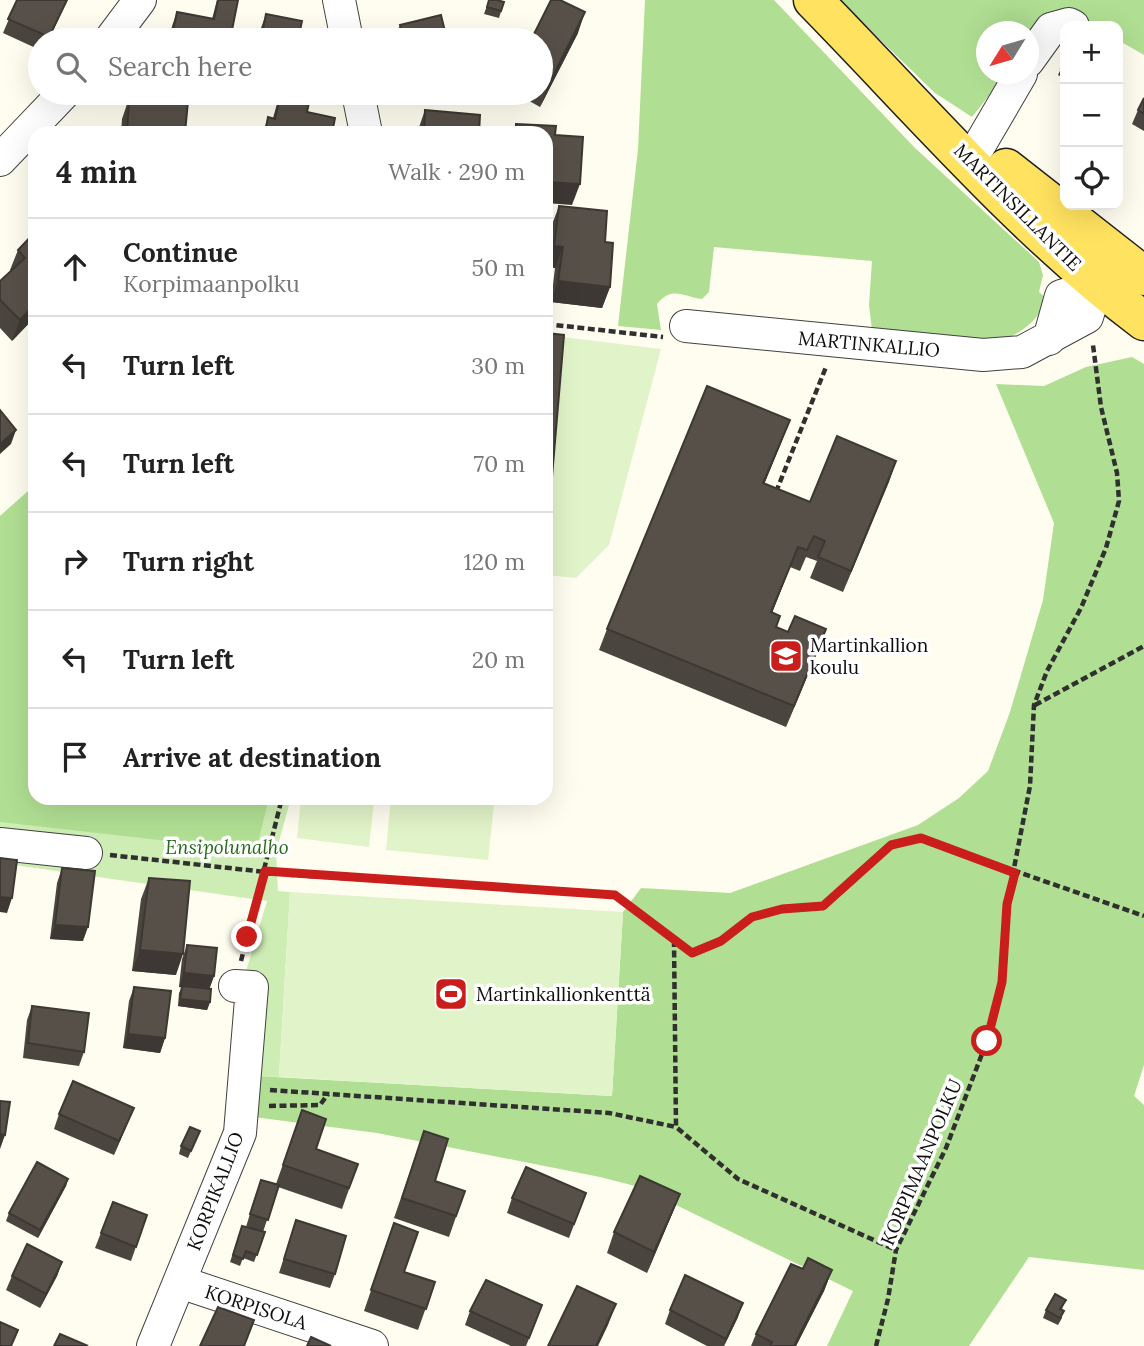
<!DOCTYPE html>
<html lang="en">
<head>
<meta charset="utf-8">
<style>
  body { margin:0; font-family:Lora,serif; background:#f2f2f2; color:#222 }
  .controls { position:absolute; right:21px; top:21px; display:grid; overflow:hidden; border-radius:14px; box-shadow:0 7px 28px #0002 }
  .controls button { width:63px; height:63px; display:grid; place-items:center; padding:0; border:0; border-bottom:2px solid #e0e0e0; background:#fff; color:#222; font:35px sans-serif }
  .compass { position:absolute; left:976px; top:21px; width:63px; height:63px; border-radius:50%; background:#fff; box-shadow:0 7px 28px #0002; rotate:233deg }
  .stop { position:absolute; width:21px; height:21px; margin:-16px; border:5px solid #c91e1b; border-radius:50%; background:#fff }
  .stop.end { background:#c91e1b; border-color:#fff; box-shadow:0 2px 7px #0008 }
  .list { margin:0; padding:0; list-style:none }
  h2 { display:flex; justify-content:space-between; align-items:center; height:91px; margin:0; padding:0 28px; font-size:30px }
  h2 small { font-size:23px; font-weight:400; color:#767676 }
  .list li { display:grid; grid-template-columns:46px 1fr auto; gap:21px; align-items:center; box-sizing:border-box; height:98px; padding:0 28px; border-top:2px solid #e0e0e0 }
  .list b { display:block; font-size:26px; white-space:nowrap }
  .list p { margin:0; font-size:23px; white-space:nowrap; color:#767676 }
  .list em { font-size:23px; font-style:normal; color:#767676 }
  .icon { flex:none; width:38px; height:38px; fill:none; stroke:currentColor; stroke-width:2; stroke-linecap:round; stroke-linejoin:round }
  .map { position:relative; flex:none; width:1144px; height:1346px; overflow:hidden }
  .search { position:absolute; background:#fff; box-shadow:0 7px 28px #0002; left:28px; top:28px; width:525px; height:77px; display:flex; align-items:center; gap:18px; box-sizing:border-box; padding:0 24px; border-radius:38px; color:#767676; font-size:26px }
  .panel { position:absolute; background:#fff; box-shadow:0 7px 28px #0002; left:28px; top:126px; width:525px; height:679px; border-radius:21px }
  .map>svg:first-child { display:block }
  .green { fill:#ceedb5 }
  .forest { fill:#b0df93 }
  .pitch { fill:#e1f3c8 }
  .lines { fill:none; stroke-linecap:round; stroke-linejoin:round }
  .minor-casing { stroke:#414141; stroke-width:34 }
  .major-casing { stroke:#1f1f1f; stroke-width:41 }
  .path { stroke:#303030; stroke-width:4.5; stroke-dasharray:7 3.5; stroke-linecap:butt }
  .minor { stroke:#fff; stroke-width:32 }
  .major { stroke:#ffe25f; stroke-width:38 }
  .wall { fill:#4b453f }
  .shaded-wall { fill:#3d3833 }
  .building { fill:#575049; stroke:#3d3833; stroke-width:2 }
  .route { stroke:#c91e1b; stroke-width:9 }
  .labels { text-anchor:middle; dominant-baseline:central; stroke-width:7; stroke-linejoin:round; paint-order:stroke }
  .street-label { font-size:19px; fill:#0e0e0e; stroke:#fff }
  .poi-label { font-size:19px; fill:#0e0e0e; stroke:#fff; text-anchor:start }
  .park-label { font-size:19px; font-style:italic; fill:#256b19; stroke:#fff }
</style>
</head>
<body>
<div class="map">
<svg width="1144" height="1346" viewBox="0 0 1144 1346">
  <rect width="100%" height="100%" fill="#fffdef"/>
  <polygon class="green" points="35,485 35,798 291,798 276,852 278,891 290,892 279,1077 257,1076 243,981 267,901 0,863 0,516"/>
  <g class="forest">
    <path d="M645 0H774L914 147 1039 262 1043 275 1039 292 1047 299C1017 368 932 338 872 330L869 305 872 261 714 247 709 292 702 299C684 297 672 285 657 304L661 330 618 326 638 149Z"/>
    <polygon points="839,0 1144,0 1144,55 1118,40 1118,26 1093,26 1056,10 1029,45 1028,32 986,32 986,74 1006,74 972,117 935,93"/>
    <polygon points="1132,357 1144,364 1144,1065 1134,1096 1144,1105 1144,1270 1029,1257 969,1346 827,1346 853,1291 639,1187 600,1177 377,1133 254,1117 257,1076 612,1096 623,912 641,888 730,893 918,825 959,798 988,771 1010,712 1043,600 1054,523 996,384 1044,386 1086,367"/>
    <polygon points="35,485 35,798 269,798 256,851 0,822 0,516"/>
  </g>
  <g class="pitch">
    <polygon points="546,335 661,349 609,545 576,578 546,575"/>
    <polygon points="301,798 374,801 369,847 297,838"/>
    <polygon points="391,798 494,804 488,860 386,850"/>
    <polygon points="290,892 623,912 612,1096 279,1077"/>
  </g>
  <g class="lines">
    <defs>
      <g id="minor">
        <polyline points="339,0 347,40"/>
        <polyline points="110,40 140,0"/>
        <polyline points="1028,61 1051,29 1069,24 1073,26"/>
        <polyline points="358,93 366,133"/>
        <polyline points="979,146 1021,74"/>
        <polyline points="0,160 64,93"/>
        <polyline points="686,326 983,355 1022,352 1087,317 1097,285 1112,267"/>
        <polyline points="1049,339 1061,296 1097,285"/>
        <polyline points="0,844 86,853"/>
        <polyline points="180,1282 372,1346"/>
        <polyline points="153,1346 240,1133 252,987 235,986"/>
      </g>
      <g id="major">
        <path d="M813 0C920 109 1022 229 1144 321"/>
        <polyline points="1006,168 1144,276"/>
      </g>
    </defs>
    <use href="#minor" class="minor-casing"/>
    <use href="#major" class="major-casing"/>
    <g class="path">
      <polyline points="546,324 663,337"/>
      <polyline points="776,492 826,367"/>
      <polyline points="1035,705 1144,646"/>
      <polyline points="110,855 293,875 615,895 692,953 721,941 752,917 782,909 823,906 891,845 921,838 1144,916"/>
      <polyline points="674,940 676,1127 738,1179 896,1250"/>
      <polyline points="241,961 282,798"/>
      <polyline points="270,1090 609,1113 676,1127"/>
      <polyline points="269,1106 320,1105 328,1094"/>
      <polyline points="876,1346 888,1299 896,1250 946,1148 987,1041 1002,982 1007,904 1030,786 1034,705 1047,671 1081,608 1106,548 1119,501 1117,473 1101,407 1093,345"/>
    </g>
    <use href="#minor" class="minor"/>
    <use href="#major" class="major"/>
  </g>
  <g class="wall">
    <polygon points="17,0 67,0 49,40 40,40 40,50 3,33"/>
    <polygon points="217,0 238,0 230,40 169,40 172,26 177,12 212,19"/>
    <polygon points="489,0 504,2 499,18 484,14"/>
    <polygon points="266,14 298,40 259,40 261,28"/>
    <polygon points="400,25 447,40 395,40"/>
    <polygon points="578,33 540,107 515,93 541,93 541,40"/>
    <polygon points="1065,60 1065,79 1058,75"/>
    <polygon points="1065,86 1065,101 1060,98"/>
    <polygon points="280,93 311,93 307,112 332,133 263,133 268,117 273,118"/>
    <polygon points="129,98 185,133 121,133 122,119"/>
    <polygon points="1144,98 1144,131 1132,124 1138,110"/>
    <polygon points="425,110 479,133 417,133"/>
    <polygon points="559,206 605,242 610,287 602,308 551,302 555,268 547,267 551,227"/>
    <polygon points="35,232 35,317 12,341 0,328 0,281 11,271 10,270 18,250"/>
    <polygon points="790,420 764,484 810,502 896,461 843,592 810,578 817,561 806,557 800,571 790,567 772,613 776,627 818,650 786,727 599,650 607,629"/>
    <polygon points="62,868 83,941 50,939 57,883"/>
    <polygon points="149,878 176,975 132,971 141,899"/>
    <polygon points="187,945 214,976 209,989 210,1002 207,1010 178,1006 179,993 182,987 179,987 182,959"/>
    <polygon points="134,987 165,1038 160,1053 123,1048 129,1001"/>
    <polygon points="32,1006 84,1052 79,1066 23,1058 27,1020"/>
    <polygon points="302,1110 316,1149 358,1164 342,1209 278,1187 263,1232 265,1232 254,1262 243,1258 240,1266 230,1262 242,1226 246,1227 256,1194 276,1184"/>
    <polygon points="59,1114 128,1122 114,1155 54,1129"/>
    <polygon points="200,1131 188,1158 179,1154 181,1146"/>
    <polygon points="424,1131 435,1181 465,1191 449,1237 394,1218"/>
    <polygon points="68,1179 66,1186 38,1238 6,1221 9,1213"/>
    <polygon points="586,1193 569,1238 507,1213 512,1198"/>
    <polygon points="680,1194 672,1214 647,1273 607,1253 614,1232"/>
    <polygon points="113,1202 147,1215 131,1261 95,1248"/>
    <polygon points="296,1220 335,1274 330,1288 279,1273"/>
    <polygon points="394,1223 404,1272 435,1282 418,1330 364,1311"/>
    <polygon points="62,1262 57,1276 40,1308 6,1290 12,1276"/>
    <polygon points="803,1269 832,1270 824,1291 796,1346 751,1346 756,1334"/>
    <polygon points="1066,1300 1062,1309 1062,1318 1058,1325 1043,1318 1046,1310"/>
    <polygon points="670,1310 738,1317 724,1346 707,1346 665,1324"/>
    <polygon points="470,1311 537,1319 526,1346 511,1346 465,1325"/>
  </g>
  <g class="shaded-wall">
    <polygon points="585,12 578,33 540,107 548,86"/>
    <polygon points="546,182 580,184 572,205 546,203"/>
    <polygon points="554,246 563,247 555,268 547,267"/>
    <polygon points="558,281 610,287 602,308 551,302"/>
    <polygon points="35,304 35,317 12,341 20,320"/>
    <polygon points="790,420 782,441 756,504 763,483"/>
    <polygon points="16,430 11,444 0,454 0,444"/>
    <polygon points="896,461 889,482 843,592 851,571"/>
    <polygon points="798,547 790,567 764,633 771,612"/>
    <polygon points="826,629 818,650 786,727 794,706"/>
    <polygon points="0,897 12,898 7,913 0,912"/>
    <polygon points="55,925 88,927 83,941 50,939"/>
    <polygon points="140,950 183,954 176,975 132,971"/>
    <polygon points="184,973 214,976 209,990 179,987"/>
    <polygon points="180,999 210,1002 207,1010 178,1006"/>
    <polygon points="128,1034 165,1038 160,1053 123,1048"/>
    <polygon points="134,1108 128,1122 114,1155 119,1141"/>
    <polygon points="0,1134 5,1135 0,1149"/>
    <polygon points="68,1179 66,1186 38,1238 40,1230"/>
    <polygon points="680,1194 672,1214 647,1273 654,1252"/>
    <polygon points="62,1262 57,1276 40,1308 46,1294"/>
    <polygon points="832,1270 824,1291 796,1346 794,1346"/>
    <polygon points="743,1303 738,1317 724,1346 726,1339"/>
    <polygon points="616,1304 608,1325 598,1346 596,1346"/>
  </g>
  <g class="building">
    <polygon points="17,0 67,0 49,37 8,19"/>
    <polygon points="218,0 238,0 230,40 194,40 172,36 177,12 214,19"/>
    <polygon points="489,0 497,0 504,2 501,11 487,7"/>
    <polygon points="551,0 560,0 585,12 548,86 541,82 541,40 531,40"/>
    <polygon points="266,14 302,21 298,40 261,40"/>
    <polygon points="441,15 447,40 404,40 400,25"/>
    <polygon points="1065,60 1065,70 1061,68"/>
    <polygon points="281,93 311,93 307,112 335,118 332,133 265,133 268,117 275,119"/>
    <polygon points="129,98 188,101 185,133 127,133"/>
    <polygon points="1144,98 1144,114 1138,110"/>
    <polygon points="425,110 480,115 479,133 424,133"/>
    <polygon points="516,124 556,126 555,135 583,137 580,184 546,182 546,133 516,133"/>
    <polygon points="559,206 607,211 605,242 613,243 610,287 558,281 563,247 554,246"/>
    <polygon points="35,232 35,304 20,320 0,300 0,281 25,258 18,250"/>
    <polygon points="546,333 564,335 548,524 546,524"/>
    <polygon points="707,386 790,420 763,483 810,502 837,436 896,461 851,571 818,557 825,541 814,536 807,550 798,547 771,612 780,616 776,627 788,632 795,616 826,629 794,706 607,629"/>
    <polygon points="0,410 16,430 0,444"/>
    <polygon points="0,858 17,860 12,898 0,897"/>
    <polygon points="62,868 95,871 88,927 55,925"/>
    <polygon points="149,878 190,881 183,954 140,950"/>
    <polygon points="187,945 217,948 214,976 184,973"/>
    <polygon points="182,986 211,989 210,1002 180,999"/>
    <polygon points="134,987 171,991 165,1038 128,1034"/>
    <polygon points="32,1006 89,1013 84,1052 28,1043"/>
    <polygon points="73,1081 134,1108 119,1141 59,1114"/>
    <polygon points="0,1101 10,1102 5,1135 0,1134"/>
    <polygon points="302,1110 326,1119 316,1149 358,1164 349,1188 283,1165"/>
    <polygon points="190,1127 200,1131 191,1151 181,1146"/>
    <polygon points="424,1131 448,1139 435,1181 465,1191 456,1216 402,1198"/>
    <polygon points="37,1162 68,1179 40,1230 9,1213"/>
    <polygon points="526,1167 586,1193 574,1224 512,1198"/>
    <polygon points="640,1176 680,1194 654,1252 614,1232"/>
    <polygon points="261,1180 279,1185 268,1220 250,1214"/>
    <polygon points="113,1202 147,1215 136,1247 101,1233"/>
    <polygon points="296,1220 346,1236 335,1274 284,1259"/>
    <polygon points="394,1223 418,1232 404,1272 435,1282 426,1309 371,1290"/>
    <polygon points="242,1226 265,1232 257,1255 246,1251 243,1259 233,1255"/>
    <polygon points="27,1244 62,1262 46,1294 12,1276"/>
    <polygon points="808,1258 832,1270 794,1346 770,1346 772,1342 756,1334 791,1264 803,1269"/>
    <polygon points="685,1275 743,1303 726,1339 670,1310"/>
    <polygon points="486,1280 542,1305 529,1338 470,1311"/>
    <polygon points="577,1286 616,1304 596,1346 548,1346"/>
    <polygon points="1055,1294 1066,1300 1060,1309 1064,1311 1060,1318 1046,1310"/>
    <polygon points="218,1307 254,1320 244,1346 200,1346"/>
    <polygon points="0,1322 18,1330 11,1346 0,1346"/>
    <polygon points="60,1334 88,1346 54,1346"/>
    <polygon points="311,1337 331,1346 307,1346"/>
  </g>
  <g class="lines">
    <polyline class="route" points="247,937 265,871 615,895 692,953 721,941 752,917 782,909 823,906 891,845 921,838 1015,873 1007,904 1002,982 987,1041"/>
  </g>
  <defs>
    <symbol id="school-square" viewBox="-11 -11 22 22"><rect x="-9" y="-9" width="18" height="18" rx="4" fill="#c91e1b" stroke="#fff"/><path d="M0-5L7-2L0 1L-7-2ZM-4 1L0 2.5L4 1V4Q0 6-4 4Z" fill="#fff"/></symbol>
    <symbol id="stadium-square" viewBox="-11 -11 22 22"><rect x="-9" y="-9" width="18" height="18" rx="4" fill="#c91e1b" stroke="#fff"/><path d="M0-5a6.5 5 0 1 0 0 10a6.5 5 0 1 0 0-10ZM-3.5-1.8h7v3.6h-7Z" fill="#fff"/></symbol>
  </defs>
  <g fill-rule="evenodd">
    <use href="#school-square" x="767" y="637" width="38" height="38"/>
    <use href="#stadium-square" x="432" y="975" width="38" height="38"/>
  </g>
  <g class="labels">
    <g class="street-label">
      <text transform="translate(1018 207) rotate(45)">MARTINSILLANTIE</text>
      <text transform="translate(869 344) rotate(5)">MARTINKALLIO</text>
      <text transform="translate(921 1162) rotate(-67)">KORPIMAANPOLKU</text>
      <text transform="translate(215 1191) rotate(-69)">KORPIKALLIO</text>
      <text transform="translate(256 1307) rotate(18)">KORPISOLA</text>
    </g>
    <g class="poi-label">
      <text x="810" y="645">Martinkallion<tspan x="810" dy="22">koulu</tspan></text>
      <text x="476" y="994">Martinkallionkenttä</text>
    </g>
    <g class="park-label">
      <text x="227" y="847">Ensipolunalho</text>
    </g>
  </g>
</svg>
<div class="controls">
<button>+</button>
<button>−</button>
<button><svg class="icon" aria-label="locate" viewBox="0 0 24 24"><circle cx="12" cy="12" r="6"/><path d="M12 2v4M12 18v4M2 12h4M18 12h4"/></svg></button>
</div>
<svg class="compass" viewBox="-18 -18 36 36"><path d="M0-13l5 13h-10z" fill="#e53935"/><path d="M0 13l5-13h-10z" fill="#767676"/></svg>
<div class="stop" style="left:987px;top:1041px"></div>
<div class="stop end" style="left:247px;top:937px"></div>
<div class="search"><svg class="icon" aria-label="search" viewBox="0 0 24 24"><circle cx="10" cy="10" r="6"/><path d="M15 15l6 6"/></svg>Search here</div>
<section class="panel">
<h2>4 min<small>Walk · 290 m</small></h2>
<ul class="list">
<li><svg class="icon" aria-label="ahead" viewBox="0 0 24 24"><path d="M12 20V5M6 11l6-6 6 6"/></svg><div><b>Continue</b><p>Korpimaanpolku</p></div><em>50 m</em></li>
<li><svg class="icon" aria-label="left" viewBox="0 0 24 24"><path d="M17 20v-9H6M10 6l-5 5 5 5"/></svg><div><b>Turn left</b></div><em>30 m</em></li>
<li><svg class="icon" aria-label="left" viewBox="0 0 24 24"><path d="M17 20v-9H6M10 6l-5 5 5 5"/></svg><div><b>Turn left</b></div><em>70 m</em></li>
<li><svg class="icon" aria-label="right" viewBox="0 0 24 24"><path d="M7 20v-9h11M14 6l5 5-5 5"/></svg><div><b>Turn right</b></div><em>120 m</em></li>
<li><svg class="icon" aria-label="left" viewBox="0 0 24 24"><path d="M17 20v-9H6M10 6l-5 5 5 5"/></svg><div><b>Turn left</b></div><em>20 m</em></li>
<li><svg class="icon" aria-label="arrive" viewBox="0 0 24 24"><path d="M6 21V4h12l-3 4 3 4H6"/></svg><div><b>Arrive at destination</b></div></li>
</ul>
</section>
</div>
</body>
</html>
